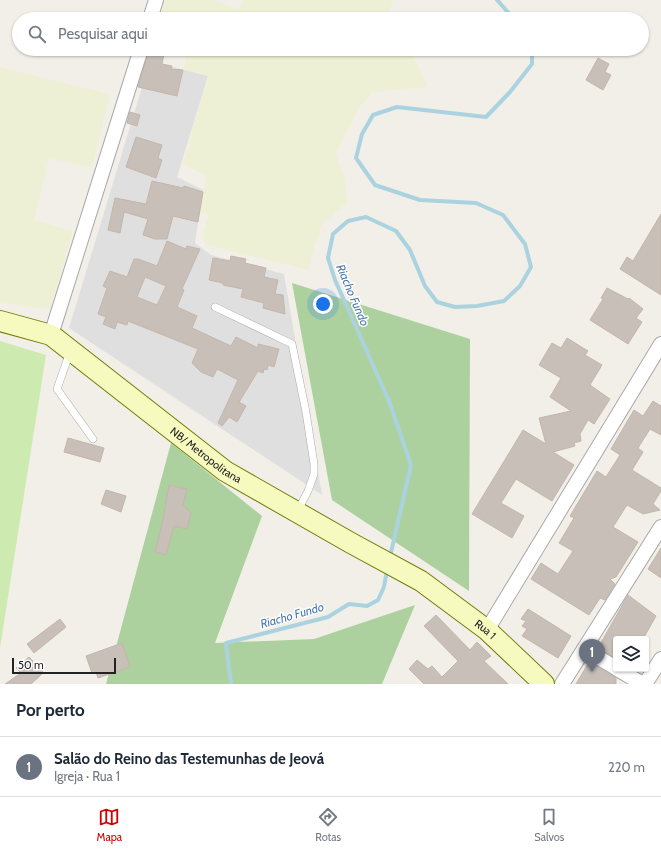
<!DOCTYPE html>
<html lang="pt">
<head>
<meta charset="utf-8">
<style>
  body { margin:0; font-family:Cabin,sans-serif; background:#f6f6f7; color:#1f2937 }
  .controls { position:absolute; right:12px; bottom:12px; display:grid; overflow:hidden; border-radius:4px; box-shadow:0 1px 3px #0004 }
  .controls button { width:36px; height:36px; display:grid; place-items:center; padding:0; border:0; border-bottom:1px solid #e0e1e3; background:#fff; color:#1f2937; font:20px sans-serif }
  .scale { position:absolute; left:12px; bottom:10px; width:104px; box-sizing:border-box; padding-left:4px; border:2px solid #222; border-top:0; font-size:11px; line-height:14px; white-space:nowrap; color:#222; -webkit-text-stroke:3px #fff; paint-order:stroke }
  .you { position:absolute; left:323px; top:304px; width:14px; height:14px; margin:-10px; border:3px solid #fff; border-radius:50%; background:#1a73e8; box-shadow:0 0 0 6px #1a73e833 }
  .badge { display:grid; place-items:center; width:26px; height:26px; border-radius:50%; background:#d40000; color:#fff; font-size:13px; font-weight:700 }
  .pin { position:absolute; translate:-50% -33px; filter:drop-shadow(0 1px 2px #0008) }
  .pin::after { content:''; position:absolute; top:21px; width:14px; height:12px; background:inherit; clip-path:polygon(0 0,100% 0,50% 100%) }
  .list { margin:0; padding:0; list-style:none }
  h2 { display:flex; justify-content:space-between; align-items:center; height:52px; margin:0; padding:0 16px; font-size:17px }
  h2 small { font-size:13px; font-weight:400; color:#747a83 }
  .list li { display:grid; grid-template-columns:26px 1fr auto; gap:12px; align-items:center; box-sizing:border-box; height:60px; padding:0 16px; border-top:1px solid #e0e1e3 }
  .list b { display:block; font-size:15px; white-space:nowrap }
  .list p { margin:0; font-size:13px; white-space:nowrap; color:#747a83 }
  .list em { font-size:13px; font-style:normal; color:#747a83 }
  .icon { flex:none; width:22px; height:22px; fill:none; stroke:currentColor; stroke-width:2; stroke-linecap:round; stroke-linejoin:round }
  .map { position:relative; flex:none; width:661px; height:684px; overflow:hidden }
  .search { position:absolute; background:#fff; box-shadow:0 1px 3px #0004; left:12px; right:12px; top:12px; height:44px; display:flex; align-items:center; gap:10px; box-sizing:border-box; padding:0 14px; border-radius:22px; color:#747a83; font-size:15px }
  .sheet { height:112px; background:#fff }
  nav { display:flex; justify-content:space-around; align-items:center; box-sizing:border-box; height:56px; border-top:1px solid #e0e1e3; background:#fff; font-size:11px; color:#747a83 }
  nav a { display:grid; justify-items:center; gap:2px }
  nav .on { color:#d40000 }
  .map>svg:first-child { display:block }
  .residential { fill:#e0dfdf }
  .farmland { fill:#eef0d5 }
  .grass { fill:#cdebb0 }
  .forest { fill:#add19e }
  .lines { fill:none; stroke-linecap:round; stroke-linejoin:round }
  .stream { stroke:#aad3df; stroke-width:4 }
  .building { fill:#c7bfb8; stroke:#c4b6ab; fill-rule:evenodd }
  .lane-casing { stroke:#a9a9a9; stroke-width:8 }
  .street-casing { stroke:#a9a9a9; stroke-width:16 }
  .secondary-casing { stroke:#707d05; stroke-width:22 }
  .lane { stroke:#fff; stroke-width:7 }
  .street { stroke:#fff; stroke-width:14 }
  .secondary { stroke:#f7fabf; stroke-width:20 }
  .labels { text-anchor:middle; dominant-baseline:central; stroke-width:3; stroke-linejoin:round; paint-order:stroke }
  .street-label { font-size:11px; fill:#222; stroke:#fff }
  .water-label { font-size:12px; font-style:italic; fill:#4a7aab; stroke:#fff }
</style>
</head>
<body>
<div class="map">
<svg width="661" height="684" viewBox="0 0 661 684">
  <rect width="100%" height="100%" fill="#f2efe9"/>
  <polygon class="residential" points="150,61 208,76 177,177 203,190 195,243 211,255 284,274 322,495 69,328"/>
  <g class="farmland">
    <polygon points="165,0 212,0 239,9 243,0 393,0 387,19 159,19"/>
    <polygon points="163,49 410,49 428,87 372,92 359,108 336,153 344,177 348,202 322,224 314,247 309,270 206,245 202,235 209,215 199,211 206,176 183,164 208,76 183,69 186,56"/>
    <polygon points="0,67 110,94 92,168 49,158 34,220 73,231 50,309 0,303"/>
  </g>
  <polygon class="grass" points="0,341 46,355 0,648"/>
  <g class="forest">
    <polygon points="292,283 470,339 469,591 332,500"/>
    <polygon points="171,443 262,516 215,643 314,639 415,605 382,684 106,684"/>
  </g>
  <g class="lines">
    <g class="stream">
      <polyline points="497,0 514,19"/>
      <polyline points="390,557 411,465 389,401 335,280 328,258 333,234 348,221 366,217 396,231 410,250 425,286 437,302 455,307 477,306 504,301 520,286 531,267 525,244 503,215 476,203 420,200 375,185 356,158 362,134 373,115 397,107 486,117 510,92 532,64 532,49"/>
      <polyline points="231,684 226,643 328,617 349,604 367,606 378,600 384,587 387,570"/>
    </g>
  </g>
  <g class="building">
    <polygon points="149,50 164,54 162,64 172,66 171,69 183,70 177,96 138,87"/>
    <polygon points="598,58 609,64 605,72 611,75 603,90 586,80"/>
    <polygon points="130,112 140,115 137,126 127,123"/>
    <polygon points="136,137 162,145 158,158 162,160 156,178 126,167"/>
    <polygon points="152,181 183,188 184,186 203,192 198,222 173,216 167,239 155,239 143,235 148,219 124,212 120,233 108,230 115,198 146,204"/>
    <polygon points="661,214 661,295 620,269 627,257 633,261"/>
    <path d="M167 241 186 249 187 246 200 249 182 289 184 290 177 307 197 316 192 328 231 346 236 337 258 348V344L279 349 274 367 268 365 267 370 264 369 263 373 258 371 244 394 239 402 246 406 237 422 229 417 222 426 218 423 238 380 217 369 213 377 201 372 192 363 198 349 128 321 127 325 117 322 115 329 103 324 106 317 98 314 107 288 103 286 110 271 127 277 134 259H138L157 266ZM145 277 166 286 157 305 137 297Z"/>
    <polygon points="231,256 246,259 245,263 266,268 264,277 278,280 275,294 283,295 285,314 263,308 264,303 241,297 243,289 223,285 223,283 209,280 213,258 230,261"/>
    <polygon points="607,288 628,299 629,298 643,309 636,318 642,322 628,344 590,320 603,299 601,298"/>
    <polygon points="567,338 588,351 585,355 602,365 590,385 610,399 594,424 588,420 580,434 581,441 574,443 575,446 553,452 574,465 552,501 516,479 501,503 524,516 512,538 472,514 523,430 546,444 539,418 571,411 550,397 561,378 539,365 552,343 561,348"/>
    <polygon points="653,401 661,406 661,435 650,429 638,448 643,452 632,470 661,488 661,491 653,504 660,510 643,514 627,505 613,527 638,542 616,577 610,579 615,584 605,600 600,598 589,615 531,579 541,563 558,574 573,551 559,543 574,518 570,516 597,471 606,477 620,455 611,449 634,410 643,416"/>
    <polygon points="68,438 104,448 100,462 64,452"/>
    <polygon points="169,485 187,489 183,505 191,513 187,529 174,526 166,555 155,552 162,524"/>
    <polygon points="106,490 126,496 121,512 101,504"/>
    <polygon points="661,548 661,578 648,569"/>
    <polygon points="628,595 656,616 643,639 616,639 616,658 598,648"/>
    <polygon points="528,609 571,636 558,658 522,636 527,629 522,626 526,621 521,619"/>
    <polygon points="436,615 470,650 477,642 491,656 484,661 508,684 424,684 409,669 417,660 428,669 432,666 442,677 458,661 424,626"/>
    <polygon points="60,619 66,627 34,653 27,644"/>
    <polygon points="122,643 130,667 98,678 96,672 92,673 86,656"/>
    <polygon points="29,657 43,672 41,675 31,684 5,684 21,673 16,668"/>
    <polygon points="589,662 616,678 616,684 576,684"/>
  </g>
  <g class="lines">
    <defs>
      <g id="lane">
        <polyline points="215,307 292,344 306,412 314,464 314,474 308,491 297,512"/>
        <polyline points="70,352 57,389 93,439"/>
      </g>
      <g id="street">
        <polyline points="150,19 156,0"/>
        <polyline points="51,335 141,49"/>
        <polyline points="487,630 661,344"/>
        <polyline points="584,649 616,668"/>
        <polyline points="617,669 643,684"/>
        <polyline points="562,684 661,527"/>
        <polyline points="645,684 661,659"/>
      </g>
      <g id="secondary">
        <path id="s1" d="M0 321 51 335 225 471 351 543 421 581 487 630 544 684"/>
      </g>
    </defs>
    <use href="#lane" class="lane-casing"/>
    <use href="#street" class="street-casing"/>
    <use href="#secondary" class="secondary-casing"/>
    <use href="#lane" class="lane"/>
    <use href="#street" class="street"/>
    <use href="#secondary" class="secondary"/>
  </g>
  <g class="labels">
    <g class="street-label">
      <text stroke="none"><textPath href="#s1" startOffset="249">NB/ Metropolitana</textPath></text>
      <text stroke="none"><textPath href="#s1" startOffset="579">Rua 1</textPath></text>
    </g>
    <g class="water-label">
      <text transform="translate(353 295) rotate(67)">Riacho Fundo</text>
      <text transform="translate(292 615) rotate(-16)">Riacho Fundo</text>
    </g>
  </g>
</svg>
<div class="controls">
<button><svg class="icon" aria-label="layers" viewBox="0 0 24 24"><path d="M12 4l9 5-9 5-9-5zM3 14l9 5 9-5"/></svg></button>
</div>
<div class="scale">50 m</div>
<div class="you"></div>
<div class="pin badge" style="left:592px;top:672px;background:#6b7280">1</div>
<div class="search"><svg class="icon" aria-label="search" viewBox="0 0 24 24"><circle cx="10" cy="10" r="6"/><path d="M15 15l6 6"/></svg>Pesquisar aqui</div>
</div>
<section class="sheet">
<h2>Por perto<small></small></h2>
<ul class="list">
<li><span class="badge" style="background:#6b7280">1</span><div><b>Salão do Reino das Testemunhas de Jeová</b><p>Igreja · Rua 1</p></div><em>220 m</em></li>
</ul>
</section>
<nav>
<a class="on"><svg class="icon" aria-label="map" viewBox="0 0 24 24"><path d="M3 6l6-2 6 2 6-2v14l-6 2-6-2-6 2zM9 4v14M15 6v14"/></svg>Mapa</a>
<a><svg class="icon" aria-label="directions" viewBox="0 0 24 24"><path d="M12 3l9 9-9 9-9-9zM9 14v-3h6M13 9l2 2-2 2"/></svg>Rotas</a>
<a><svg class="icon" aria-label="saved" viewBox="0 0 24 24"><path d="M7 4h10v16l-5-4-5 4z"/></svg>Salvos</a>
</nav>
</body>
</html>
